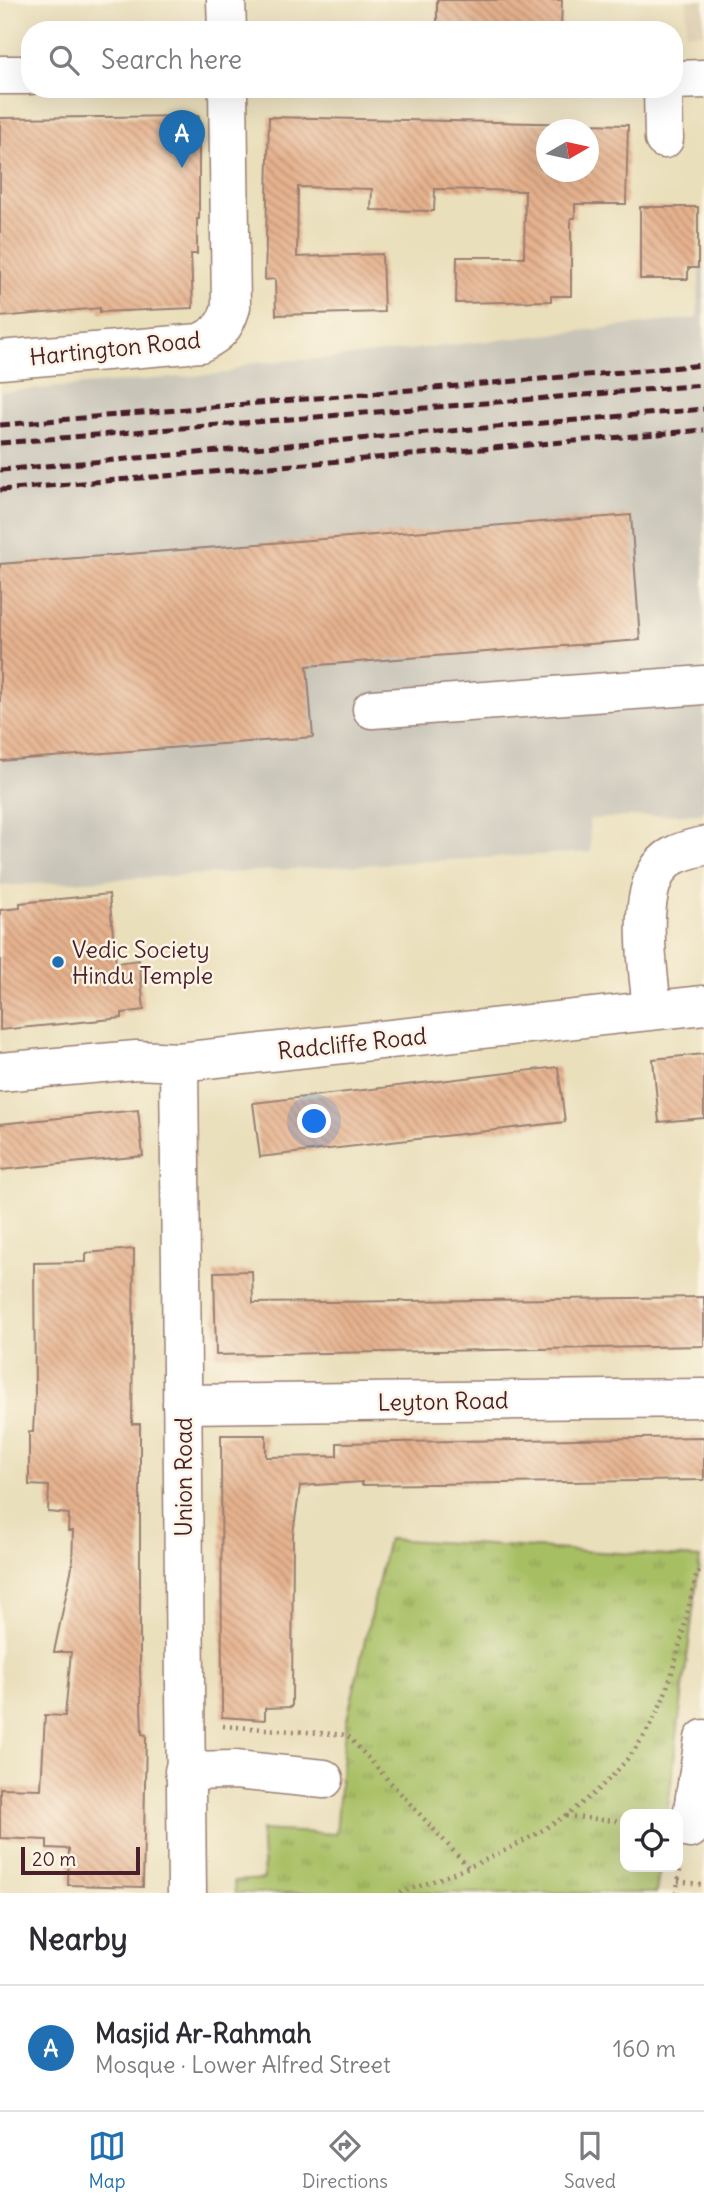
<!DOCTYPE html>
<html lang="en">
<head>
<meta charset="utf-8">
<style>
  body { margin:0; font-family:Delius,sans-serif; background:#f2f2f3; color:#2b2b33 }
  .controls { position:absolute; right:21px; bottom:21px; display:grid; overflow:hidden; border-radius:14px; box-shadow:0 7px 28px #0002 }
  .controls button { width:63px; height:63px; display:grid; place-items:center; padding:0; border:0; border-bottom:2px solid #e1e1e2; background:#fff; color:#2b2b33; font:35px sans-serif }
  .compass { position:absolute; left:536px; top:119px; width:63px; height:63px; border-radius:50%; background:#fff; box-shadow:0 7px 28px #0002; rotate:81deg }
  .scale { position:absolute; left:21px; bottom:18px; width:119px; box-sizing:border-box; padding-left:7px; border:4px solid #4a1f2b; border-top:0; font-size:19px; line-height:24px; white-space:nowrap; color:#4a1f2b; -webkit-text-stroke:5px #fcf5e5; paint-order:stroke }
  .you { position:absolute; left:315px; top:1122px; width:24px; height:24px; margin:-18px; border:5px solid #fff; border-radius:50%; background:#1a73e8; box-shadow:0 0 0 10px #1a73e833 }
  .badge { display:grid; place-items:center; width:46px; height:46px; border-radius:50%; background:#1f6fb2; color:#fff; font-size:23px; font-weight:700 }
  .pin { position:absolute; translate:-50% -58px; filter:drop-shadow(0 2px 4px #0008) }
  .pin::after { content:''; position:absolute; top:37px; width:24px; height:21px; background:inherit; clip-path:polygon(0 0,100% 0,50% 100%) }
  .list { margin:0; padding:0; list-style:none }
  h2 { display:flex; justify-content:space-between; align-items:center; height:91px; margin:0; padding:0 28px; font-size:30px }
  h2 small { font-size:23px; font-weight:400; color:#7c7c81 }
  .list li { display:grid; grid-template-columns:46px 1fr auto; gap:21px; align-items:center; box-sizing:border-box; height:126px; padding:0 28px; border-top:2px solid #e1e1e2 }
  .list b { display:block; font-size:26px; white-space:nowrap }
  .list p { margin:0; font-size:23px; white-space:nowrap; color:#7c7c81 }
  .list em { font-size:23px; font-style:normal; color:#7c7c81 }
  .icon { flex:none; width:38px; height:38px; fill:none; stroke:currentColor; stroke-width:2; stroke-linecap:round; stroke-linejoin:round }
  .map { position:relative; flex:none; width:704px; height:1893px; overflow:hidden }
  .search { position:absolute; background:#fff; box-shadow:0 7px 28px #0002; left:21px; right:21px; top:21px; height:77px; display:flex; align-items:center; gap:18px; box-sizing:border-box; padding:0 24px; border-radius:28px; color:#7c7c81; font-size:26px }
  .sheet { height:217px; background:#fff }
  nav { display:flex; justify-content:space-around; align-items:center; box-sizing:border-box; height:98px; border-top:2px solid #e1e1e2; background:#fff; font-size:19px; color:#7c7c81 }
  nav a { display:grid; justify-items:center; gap:4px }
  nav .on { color:#1f6fb2 }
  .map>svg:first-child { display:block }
  .built { fill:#decfb1 }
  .railway { fill:#c8c4b8 }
  .grass { fill:url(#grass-tufts); stroke:#786f48; stroke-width:2 }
  .building { fill:url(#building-back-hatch); fill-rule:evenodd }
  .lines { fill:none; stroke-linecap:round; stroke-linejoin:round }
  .minor-casing { stroke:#9a7f73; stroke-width:41 }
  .path { stroke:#9a7f73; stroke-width:4.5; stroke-dasharray:2 5; stroke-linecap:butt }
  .minor { stroke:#fff; stroke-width:38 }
  .rail { stroke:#4a1f2b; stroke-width:5; stroke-dasharray:10 5; stroke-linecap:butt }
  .poi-dot { fill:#1f6fb2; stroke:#fcf5e5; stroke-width:2.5 }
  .labels { text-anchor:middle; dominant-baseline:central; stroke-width:5; stroke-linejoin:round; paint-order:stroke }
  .street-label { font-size:23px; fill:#4a1f2b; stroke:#fcf5e5 }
  .poi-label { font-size:23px; fill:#4a1f2b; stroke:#fcf5e5; text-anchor:start }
</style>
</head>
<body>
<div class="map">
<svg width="704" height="1893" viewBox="0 0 704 1893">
  <defs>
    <pattern id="grass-tufts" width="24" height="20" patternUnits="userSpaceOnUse" patternTransform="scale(1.75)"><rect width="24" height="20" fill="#a7bf64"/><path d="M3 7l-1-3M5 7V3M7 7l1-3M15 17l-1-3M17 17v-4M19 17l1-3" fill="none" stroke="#8a9b53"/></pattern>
    <pattern id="building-back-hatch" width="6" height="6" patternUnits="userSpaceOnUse" patternTransform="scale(1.75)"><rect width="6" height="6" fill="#e6b28e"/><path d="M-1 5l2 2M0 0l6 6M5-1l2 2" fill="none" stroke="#bc9074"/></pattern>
  </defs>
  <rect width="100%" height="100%" fill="#fcf5e5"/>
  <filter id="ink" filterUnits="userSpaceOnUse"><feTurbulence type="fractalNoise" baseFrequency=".0143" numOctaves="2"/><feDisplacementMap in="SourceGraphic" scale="14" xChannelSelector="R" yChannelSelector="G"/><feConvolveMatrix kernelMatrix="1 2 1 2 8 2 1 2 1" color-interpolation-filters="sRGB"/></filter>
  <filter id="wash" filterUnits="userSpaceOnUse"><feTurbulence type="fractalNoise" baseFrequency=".00686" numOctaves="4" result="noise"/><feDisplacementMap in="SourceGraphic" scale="28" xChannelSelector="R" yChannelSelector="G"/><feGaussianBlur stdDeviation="1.57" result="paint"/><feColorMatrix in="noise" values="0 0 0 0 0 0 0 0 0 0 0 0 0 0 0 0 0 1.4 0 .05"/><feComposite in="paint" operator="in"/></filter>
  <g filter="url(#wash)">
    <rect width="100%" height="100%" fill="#eadfbb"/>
    <polygon class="built" points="687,0 704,0 704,33 686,33"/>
    <polygon class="railway" points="700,264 704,265 704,813 589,819 591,852 0,886 0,392 228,373 250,363 335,358 697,318"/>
    <polygon class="grass" points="388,1539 700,1558 667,1814 625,1814 625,1867 660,1867 656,1893 235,1893 234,1881 264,1879 261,1830 336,1834 345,1728"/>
    <g id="blocks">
      <g class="building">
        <polygon points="437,0 562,0 561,30 437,28"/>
        <polygon points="199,116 199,219 197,219 197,254 191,254 193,308 100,312 100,308 0,317 0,118"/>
        <path d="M269 117 628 125 626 204H575V218H571V296H551V301L456 303 457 257H524L525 191 435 189 434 211 371 210 372 189 298 187 297 257 382 254 384 312 276 315 275 279 265 280ZM547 130H589V172H547Z"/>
        <polygon points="640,207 698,207 698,268 688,268 688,279 640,279"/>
        <polygon points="631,515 640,640 307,666 313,737 0,761 0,564"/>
        <polygon points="109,894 116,963 139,960 144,1010 122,1013 122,1018 0,1030 0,910 20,908 20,903"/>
        <polygon points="704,1054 704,1118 659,1122 653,1059"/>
        <polygon points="558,1067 565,1122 260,1157 253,1103"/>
        <polygon points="138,1110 143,1156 0,1170 0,1124"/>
        <polygon points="134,1249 132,1424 140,1424 140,1669 142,1734 146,1735 143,1887 68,1885 69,1849 47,1848 47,1840 0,1838 0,1788 41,1789 45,1715 65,1716 71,1652 54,1652 72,1567 73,1531 68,1531 69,1514 48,1512 49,1486 29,1485 29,1432 33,1432 35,1395 34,1263 86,1262 86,1253"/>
        <polygon points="252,1271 253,1303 704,1297 704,1346 216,1355 214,1272"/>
        <polygon points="221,1435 266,1435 266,1457 337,1456 337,1443 704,1437 704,1480 362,1485 362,1482 300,1486 293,1534 292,1707 265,1708 265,1720 222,1717"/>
      </g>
    </g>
  </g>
  <g filter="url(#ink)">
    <use href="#blocks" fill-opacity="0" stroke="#9a7f73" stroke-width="2"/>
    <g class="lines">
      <defs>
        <g id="minor">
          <polyline points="226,0 227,30"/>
          <polyline points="0,75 30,75"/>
          <polyline points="674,80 704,79"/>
          <polyline points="663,89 664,139"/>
          <path d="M0 360 200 343C219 334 225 327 231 307L228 89"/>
          <polyline points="372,709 704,685"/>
          <path d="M652 1010C649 971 631 878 673 856 682 851 694 848 704 846"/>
          <polyline points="179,1062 187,1893"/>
          <polyline points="0,1072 136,1060 179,1062 704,1005"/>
          <polyline points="182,1404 704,1398"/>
          <polyline points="184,1771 235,1770 324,1779"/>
          <polyline points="690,1829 704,1739"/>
        </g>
      </defs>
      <use href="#minor" class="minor-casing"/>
      <g class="path">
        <polyline points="223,1726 347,1735 470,1869"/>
        <polyline points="566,1816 625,1822"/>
        <polyline points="678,1881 704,1885"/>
        <path d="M400 1893C501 1858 618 1808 662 1701 678 1663 686 1614 697 1573L704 1570"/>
        <polyline points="676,1893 681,1866"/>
      </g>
      <use href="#minor" class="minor"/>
      <g class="rail">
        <polyline points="0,425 704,365"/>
        <polyline points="0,443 704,385"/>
        <polyline points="0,470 704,409"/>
        <polyline points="0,490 704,430"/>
      </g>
    </g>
  </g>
  <circle class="poi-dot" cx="58" cy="962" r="7"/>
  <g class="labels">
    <g class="street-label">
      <text transform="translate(115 348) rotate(-6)">Hartington Road</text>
      <text transform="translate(352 1043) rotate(-6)">Radcliffe Road</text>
      <text transform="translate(443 1401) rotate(-1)">Leyton Road</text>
      <text transform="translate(183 1477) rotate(-90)">Union Road</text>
    </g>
    <g class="poi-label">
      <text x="72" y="949">Vedic Society<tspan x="72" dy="26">Hindu Temple</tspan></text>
    </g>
  </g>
</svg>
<div class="controls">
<button><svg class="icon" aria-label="locate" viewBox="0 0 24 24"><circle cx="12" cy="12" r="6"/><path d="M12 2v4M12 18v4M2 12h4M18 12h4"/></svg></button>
</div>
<svg class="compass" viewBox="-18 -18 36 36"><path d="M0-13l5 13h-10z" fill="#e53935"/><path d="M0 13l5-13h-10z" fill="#7c7c81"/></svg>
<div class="scale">20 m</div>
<div class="you"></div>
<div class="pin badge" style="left:182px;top:168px">A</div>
<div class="search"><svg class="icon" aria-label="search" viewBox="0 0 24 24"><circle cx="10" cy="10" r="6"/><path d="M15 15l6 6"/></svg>Search here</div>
</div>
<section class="sheet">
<h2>Nearby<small></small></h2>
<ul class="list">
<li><span class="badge">A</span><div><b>Masjid Ar-Rahmah</b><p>Mosque · Lower Alfred Street</p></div><em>160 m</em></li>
</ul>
</section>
<nav>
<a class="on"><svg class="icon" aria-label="map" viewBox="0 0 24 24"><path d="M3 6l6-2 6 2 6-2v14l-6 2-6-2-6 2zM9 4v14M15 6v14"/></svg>Map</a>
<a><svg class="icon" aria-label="directions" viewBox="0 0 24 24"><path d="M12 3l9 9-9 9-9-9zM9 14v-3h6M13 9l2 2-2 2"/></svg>Directions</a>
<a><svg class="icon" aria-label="saved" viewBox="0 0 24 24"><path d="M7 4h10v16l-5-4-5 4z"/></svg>Saved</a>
</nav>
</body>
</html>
